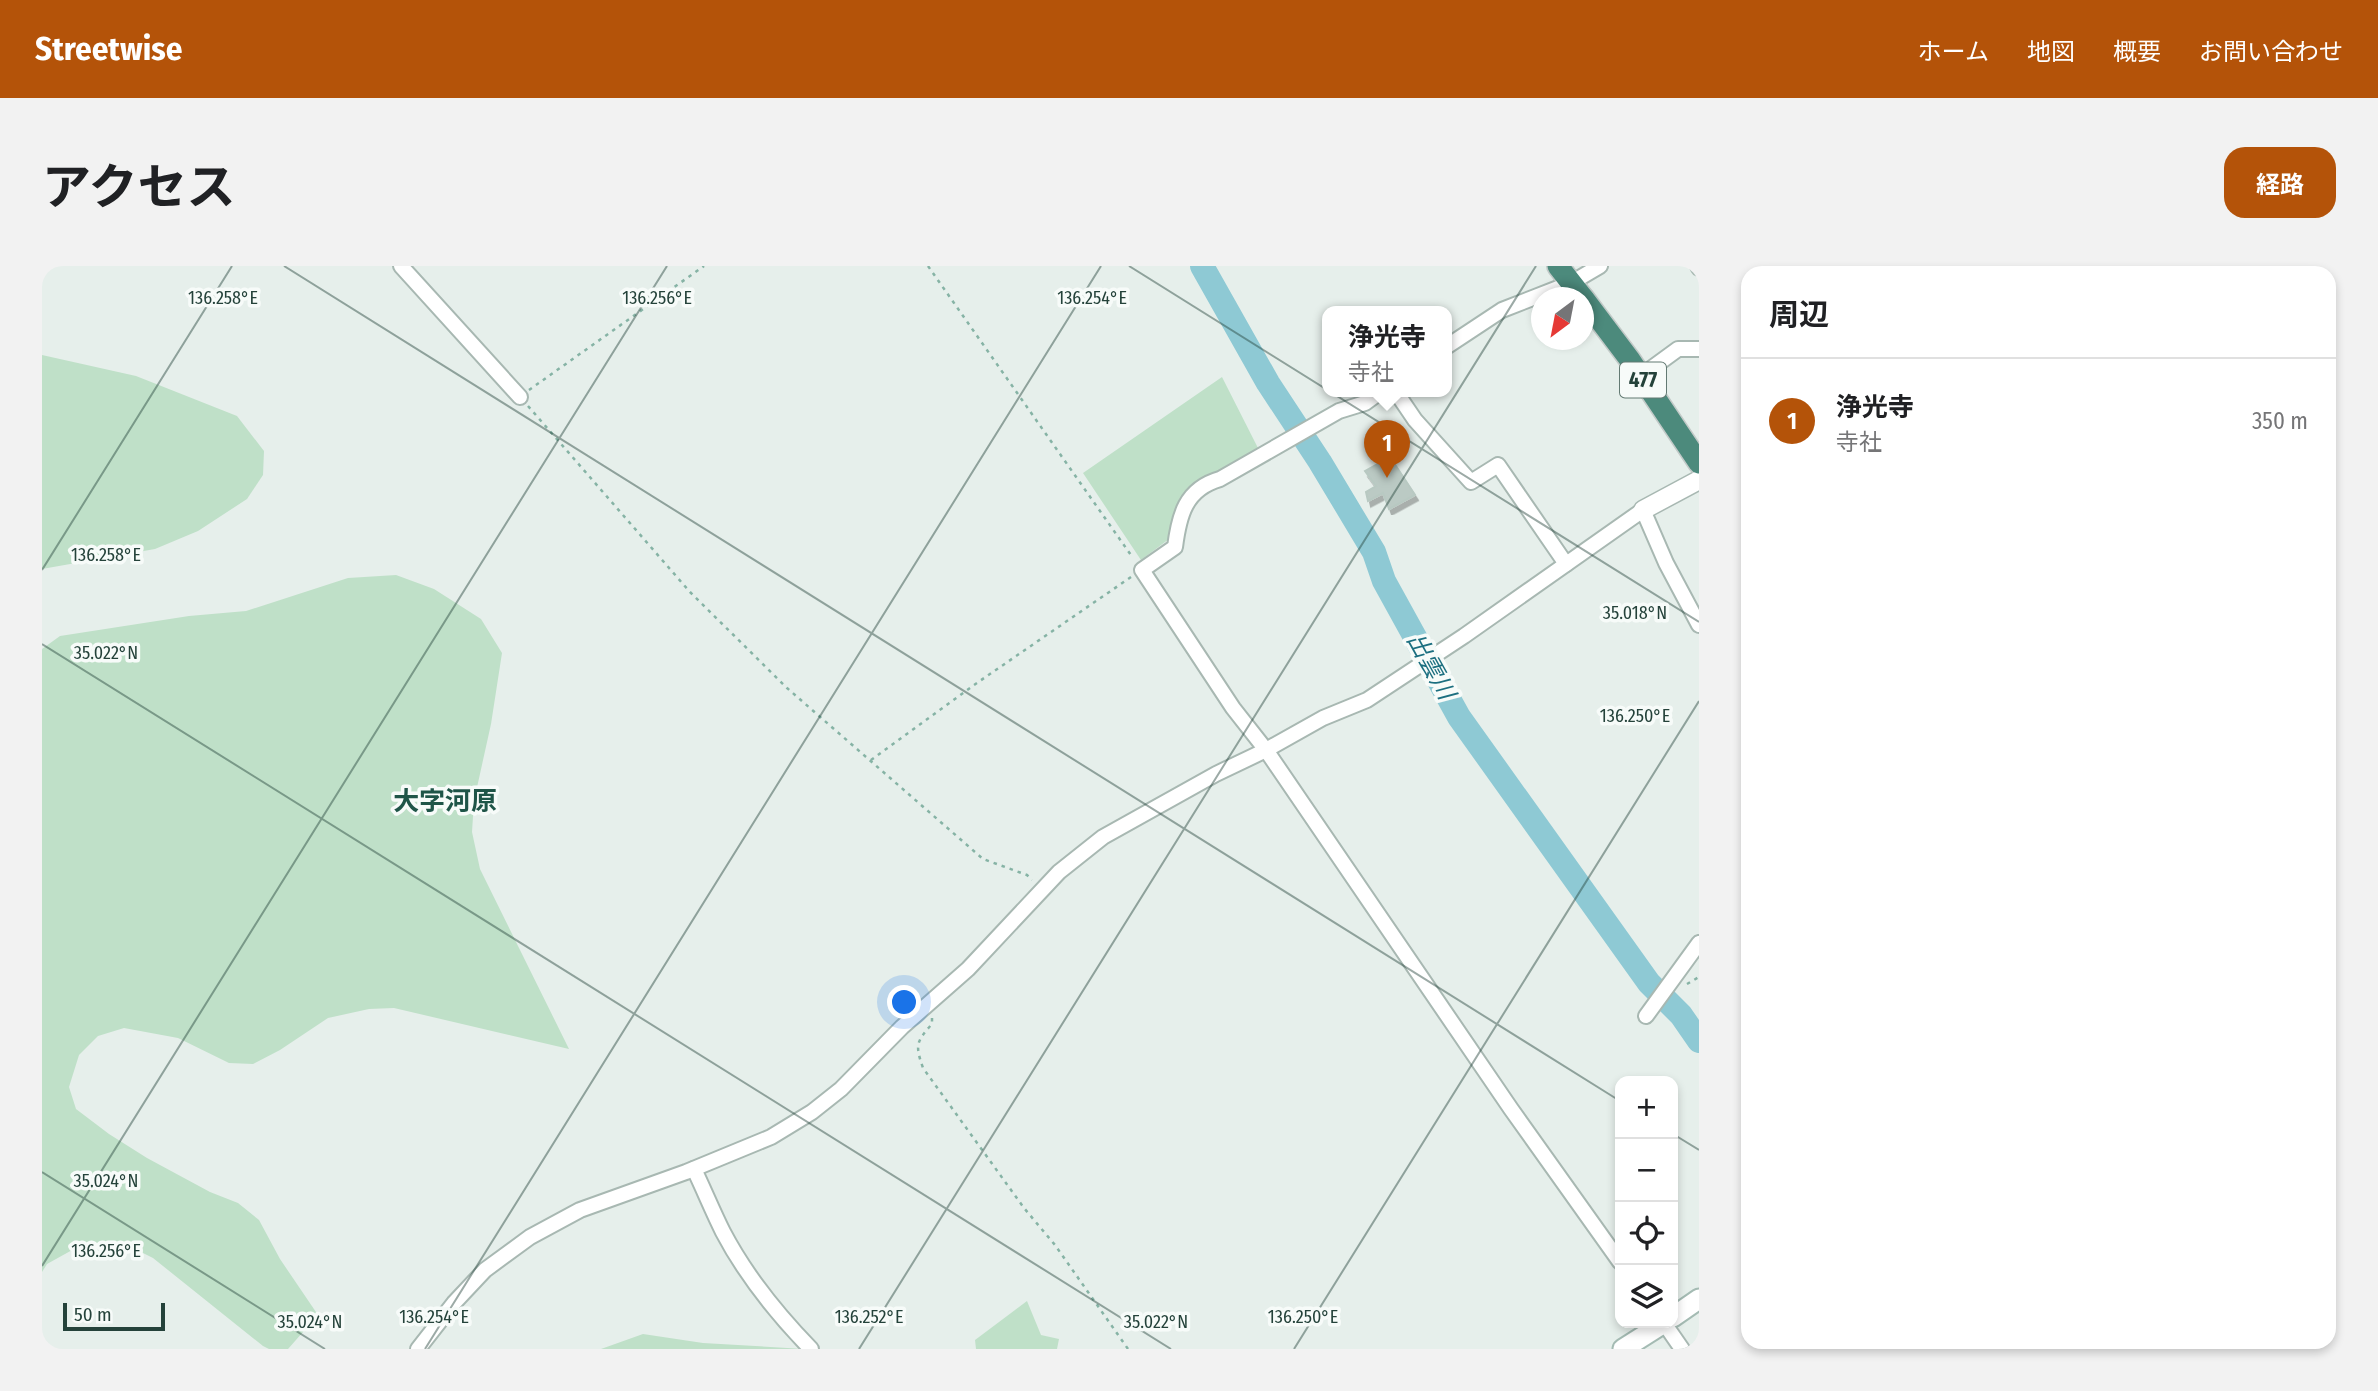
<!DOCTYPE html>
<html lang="ja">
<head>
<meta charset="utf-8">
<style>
  body { margin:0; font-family:"Fira Sans Condensed","Noto Sans JP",sans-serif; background:#f2f2f2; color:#202124 }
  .controls { position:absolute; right:21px; bottom:21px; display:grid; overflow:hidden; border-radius:14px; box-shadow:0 4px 10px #0003 }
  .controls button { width:63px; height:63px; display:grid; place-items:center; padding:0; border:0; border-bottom:2px solid #e0e0e0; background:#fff; color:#202124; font:35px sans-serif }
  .compass { position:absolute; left:1489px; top:21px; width:63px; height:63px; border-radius:50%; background:#fff; box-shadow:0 4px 10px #0003; rotate:212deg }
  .scale { position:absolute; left:21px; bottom:18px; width:102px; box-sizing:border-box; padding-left:7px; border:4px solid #24423a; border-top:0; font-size:19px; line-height:24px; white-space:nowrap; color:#24423a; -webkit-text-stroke:5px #f7fbf9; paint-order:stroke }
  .you { position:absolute; left:863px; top:737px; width:24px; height:24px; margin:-18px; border:5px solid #fff; border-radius:50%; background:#1a73e8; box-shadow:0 0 0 10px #1a73e833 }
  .badge { display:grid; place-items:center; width:46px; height:46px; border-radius:50%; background:#b45309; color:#fff; font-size:23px; font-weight:700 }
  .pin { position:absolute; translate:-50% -58px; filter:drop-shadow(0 2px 4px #0008) }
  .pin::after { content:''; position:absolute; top:37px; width:24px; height:21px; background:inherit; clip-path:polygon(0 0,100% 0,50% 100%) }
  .popup { position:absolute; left:1280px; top:40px; width:130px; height:91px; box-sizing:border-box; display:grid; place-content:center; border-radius:14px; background:#fff; filter:drop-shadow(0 2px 5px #0005); font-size:23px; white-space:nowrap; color:#757577 }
  .popup b { font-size:26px; color:#202124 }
  .popup::after { content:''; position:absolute; left:50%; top:100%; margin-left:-14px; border:14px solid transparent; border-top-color:#fff }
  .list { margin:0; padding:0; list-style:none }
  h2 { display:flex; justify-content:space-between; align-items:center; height:91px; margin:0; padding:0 28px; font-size:30px }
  h2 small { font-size:23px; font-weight:400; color:#757577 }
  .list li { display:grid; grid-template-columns:46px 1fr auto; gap:21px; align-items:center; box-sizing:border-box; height:126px; padding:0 28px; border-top:2px solid #e0e0e0 }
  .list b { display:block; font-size:26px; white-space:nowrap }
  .list p { margin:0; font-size:23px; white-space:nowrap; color:#757577 }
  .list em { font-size:23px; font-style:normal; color:#757577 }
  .icon { flex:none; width:38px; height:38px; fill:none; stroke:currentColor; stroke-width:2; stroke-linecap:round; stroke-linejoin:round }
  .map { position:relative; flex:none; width:1657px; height:1083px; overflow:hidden; border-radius:21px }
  header { display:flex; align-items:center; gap:42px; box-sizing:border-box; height:98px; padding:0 35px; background:#b45309; color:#fff }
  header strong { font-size:33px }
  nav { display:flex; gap:38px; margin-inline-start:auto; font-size:24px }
  .intro { display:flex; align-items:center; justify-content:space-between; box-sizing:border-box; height:168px; padding:0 42px }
  h1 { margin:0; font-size:49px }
  .button { padding:18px 32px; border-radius:21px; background:#b45309; color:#fff; font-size:24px; font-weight:700 }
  main { display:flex; gap:42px; padding:0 42px }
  aside { flex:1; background:#fff; border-radius:21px; box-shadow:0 4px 10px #0003 }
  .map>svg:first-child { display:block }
  .green { fill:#bfe0c8 }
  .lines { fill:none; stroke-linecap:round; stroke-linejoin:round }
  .river { stroke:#8ec9d4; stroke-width:24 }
  .building { fill:#bbcac4; stroke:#b8c9c2; stroke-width:2; filter:url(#shadow) }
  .minor-casing { stroke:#a8b8b2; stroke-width:18 }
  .tertiary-casing { stroke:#a8b8b2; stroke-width:21 }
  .secondary-casing { stroke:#a4bbb3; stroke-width:23 }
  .trunk-casing { stroke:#c2cac8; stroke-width:24 }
  .path { stroke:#86b3a5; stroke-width:2.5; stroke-dasharray:3.5 5; stroke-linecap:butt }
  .minor { stroke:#fff; stroke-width:14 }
  .tertiary { stroke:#fff; stroke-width:18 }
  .secondary { stroke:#fff; stroke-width:19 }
  .trunk { stroke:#4c8a7c; stroke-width:21 }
  .ticks { fill:none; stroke:#24423a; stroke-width:2; stroke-opacity:0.45 }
  .labels { text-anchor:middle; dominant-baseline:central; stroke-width:7; stroke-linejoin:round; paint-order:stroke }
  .shield { fill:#f7fbf9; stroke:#637a73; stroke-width:2 }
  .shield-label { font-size:21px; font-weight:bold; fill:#24423a }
  .water-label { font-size:24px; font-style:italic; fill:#1c6f80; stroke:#f7fbf9 }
  .quarter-label { font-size:26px; font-weight:bold; fill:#1f5548; stroke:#f7fbf9 }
  .ticks-label { font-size:18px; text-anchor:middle; fill:#24423a; stroke:#f7fbf9; stroke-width:7; stroke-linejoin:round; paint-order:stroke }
</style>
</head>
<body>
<header>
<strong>Streetwise</strong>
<nav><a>ホーム</a><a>地図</a><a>概要</a><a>お問い合わせ</a></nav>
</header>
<div class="intro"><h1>アクセス</h1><a class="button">経路</a></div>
<main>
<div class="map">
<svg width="1657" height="1083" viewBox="0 0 1657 1083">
  <defs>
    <filter id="shadow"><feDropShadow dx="3" dy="5.5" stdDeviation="0" flood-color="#0004"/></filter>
  </defs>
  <rect width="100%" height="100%" fill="#e6efeb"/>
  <g class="green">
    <polygon points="0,89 94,110 195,150 222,185 221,209 205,233 156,265 113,283 0,303"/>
    <polygon points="1180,111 1218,186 1167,212 1131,270 1099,294 1041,207"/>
    <polygon points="354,309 392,323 439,353 460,387 449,458 432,535 430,566 438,603 527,783 352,742 327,743 286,752 238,784 211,798 187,797 136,772 82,762 56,770 37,789 27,821 34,843 67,868 105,892 168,926 196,937 217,954 238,993 276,1049 246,1083 227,1083 221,1080 111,992 87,980 63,979 32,983 5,998 0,1006 0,383 18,370 147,350 204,345 306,312"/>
    <polygon points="985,1035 999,1069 1017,1073 1015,1083 934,1083 933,1074"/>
    <polygon points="601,1068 661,1077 762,1083 559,1083"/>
  </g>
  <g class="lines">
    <polyline class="river" points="1160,0 1226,117 1278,196 1332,286 1342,315 1417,451 1607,717 1639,749 1657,775"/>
  </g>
  <polygon class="building" points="1348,191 1373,229 1347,243 1341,227 1326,235 1324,226 1334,220 1323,205"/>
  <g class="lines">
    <defs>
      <g id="minor">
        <polyline points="359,0 478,131"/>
        <polyline points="1656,0 1657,2"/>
        <polyline points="1404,81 1460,44 1529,17 1558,0"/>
        <polyline points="1610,102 1636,83 1657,83"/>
        <path d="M1338 126 1323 137 1297 145 1178 213C1143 223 1137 250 1133 281L1100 304 1191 442 1224 484 1469 843 1578 996"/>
        <polyline points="1354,126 1373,154 1429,216 1456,199 1524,298"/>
        <polyline points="1604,750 1657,677"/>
        <path d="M652 903C662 924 671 946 681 966 703 1008 736 1049 769 1083"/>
        <polyline points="1622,1057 1640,1083"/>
        <polyline points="376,1083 412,1037 443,1004 488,971 538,944 644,906 729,871 770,846 799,823 860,761 926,703 1017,606 1061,571 1174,508 1224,484 1281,452 1325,434 1422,370 1601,244 1624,297 1657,359"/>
      </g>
      <polyline id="tertiary" points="1601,244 1657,214"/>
      <g id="secondary">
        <polyline points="1631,1051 1657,1033"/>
        <polyline points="1581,1083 1622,1057"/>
      </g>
      <g id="trunk">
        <polyline points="1516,0 1541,32"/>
        <polyline points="1542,33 1588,94 1657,197"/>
      </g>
    </defs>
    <use href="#minor" class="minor-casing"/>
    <use href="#tertiary" class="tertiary-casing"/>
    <use href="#secondary" class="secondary-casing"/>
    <use href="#trunk" class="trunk-casing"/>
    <g class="path">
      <polyline points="886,0 1091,292"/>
      <polyline points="487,124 662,0"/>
      <polyline points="486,140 648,326 745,422 941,593 985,609 990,614"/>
      <polyline points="829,494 932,419 1089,311"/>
      <polyline points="1645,718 1657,711"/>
      <path d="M890 752V758C874 776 873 779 881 802L982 942 1013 979 1086 1083"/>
    </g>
    <use href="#minor" class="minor"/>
    <use href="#tertiary" class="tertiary"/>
    <use href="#secondary" class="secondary"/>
    <use href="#trunk" class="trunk"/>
  </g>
  <path class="ticks" d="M242 0 1578 835M1087 0 1657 356M0 304 190 0M0 378 1129 1083M1631 868 1657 884M0 906 283 1083M0 1000 625 0M383 1083 1059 0M817 1083 1494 0M1252 1083 1657 435"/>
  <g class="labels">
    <rect class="shield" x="1578" y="96.5" width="46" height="35" rx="5"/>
    <g class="shield-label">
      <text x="1601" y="114">477</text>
    </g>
    <g class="water-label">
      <text transform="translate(1389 400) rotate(61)">出雲川</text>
    </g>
    <g class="quarter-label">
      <text x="403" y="535">大字河原</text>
    </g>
  </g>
  <g class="ticks-label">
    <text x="181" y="38">136.258°E</text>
    <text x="615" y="38">136.256°E</text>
    <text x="1050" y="38">136.254°E</text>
    <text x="64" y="295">136.258°E</text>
    <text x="1593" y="353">35.018°N</text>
    <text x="64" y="393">35.022°N</text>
    <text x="1593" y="456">136.250°E</text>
    <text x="64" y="921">35.024°N</text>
    <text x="64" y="991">136.256°E</text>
    <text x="392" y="1057">136.254°E</text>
    <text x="827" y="1057">136.252°E</text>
    <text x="1261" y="1057">136.250°E</text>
    <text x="268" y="1062">35.024°N</text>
    <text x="1114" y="1062">35.022°N</text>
  </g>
</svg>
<div class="controls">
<button>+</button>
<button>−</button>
<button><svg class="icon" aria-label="locate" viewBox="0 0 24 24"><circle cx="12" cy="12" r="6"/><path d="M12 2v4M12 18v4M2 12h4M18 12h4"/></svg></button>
<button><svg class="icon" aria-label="layers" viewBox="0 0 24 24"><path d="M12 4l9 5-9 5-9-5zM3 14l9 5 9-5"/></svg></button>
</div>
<svg class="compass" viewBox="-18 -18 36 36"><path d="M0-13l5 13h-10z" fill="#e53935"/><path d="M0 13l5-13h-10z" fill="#757577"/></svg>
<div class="scale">50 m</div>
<div class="you"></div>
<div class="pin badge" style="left:1345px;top:212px">1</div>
<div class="popup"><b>浄光寺</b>寺社</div>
</div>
<aside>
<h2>周辺<small></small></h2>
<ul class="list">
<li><span class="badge">1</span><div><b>浄光寺</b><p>寺社</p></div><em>350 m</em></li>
</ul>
</aside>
</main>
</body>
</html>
